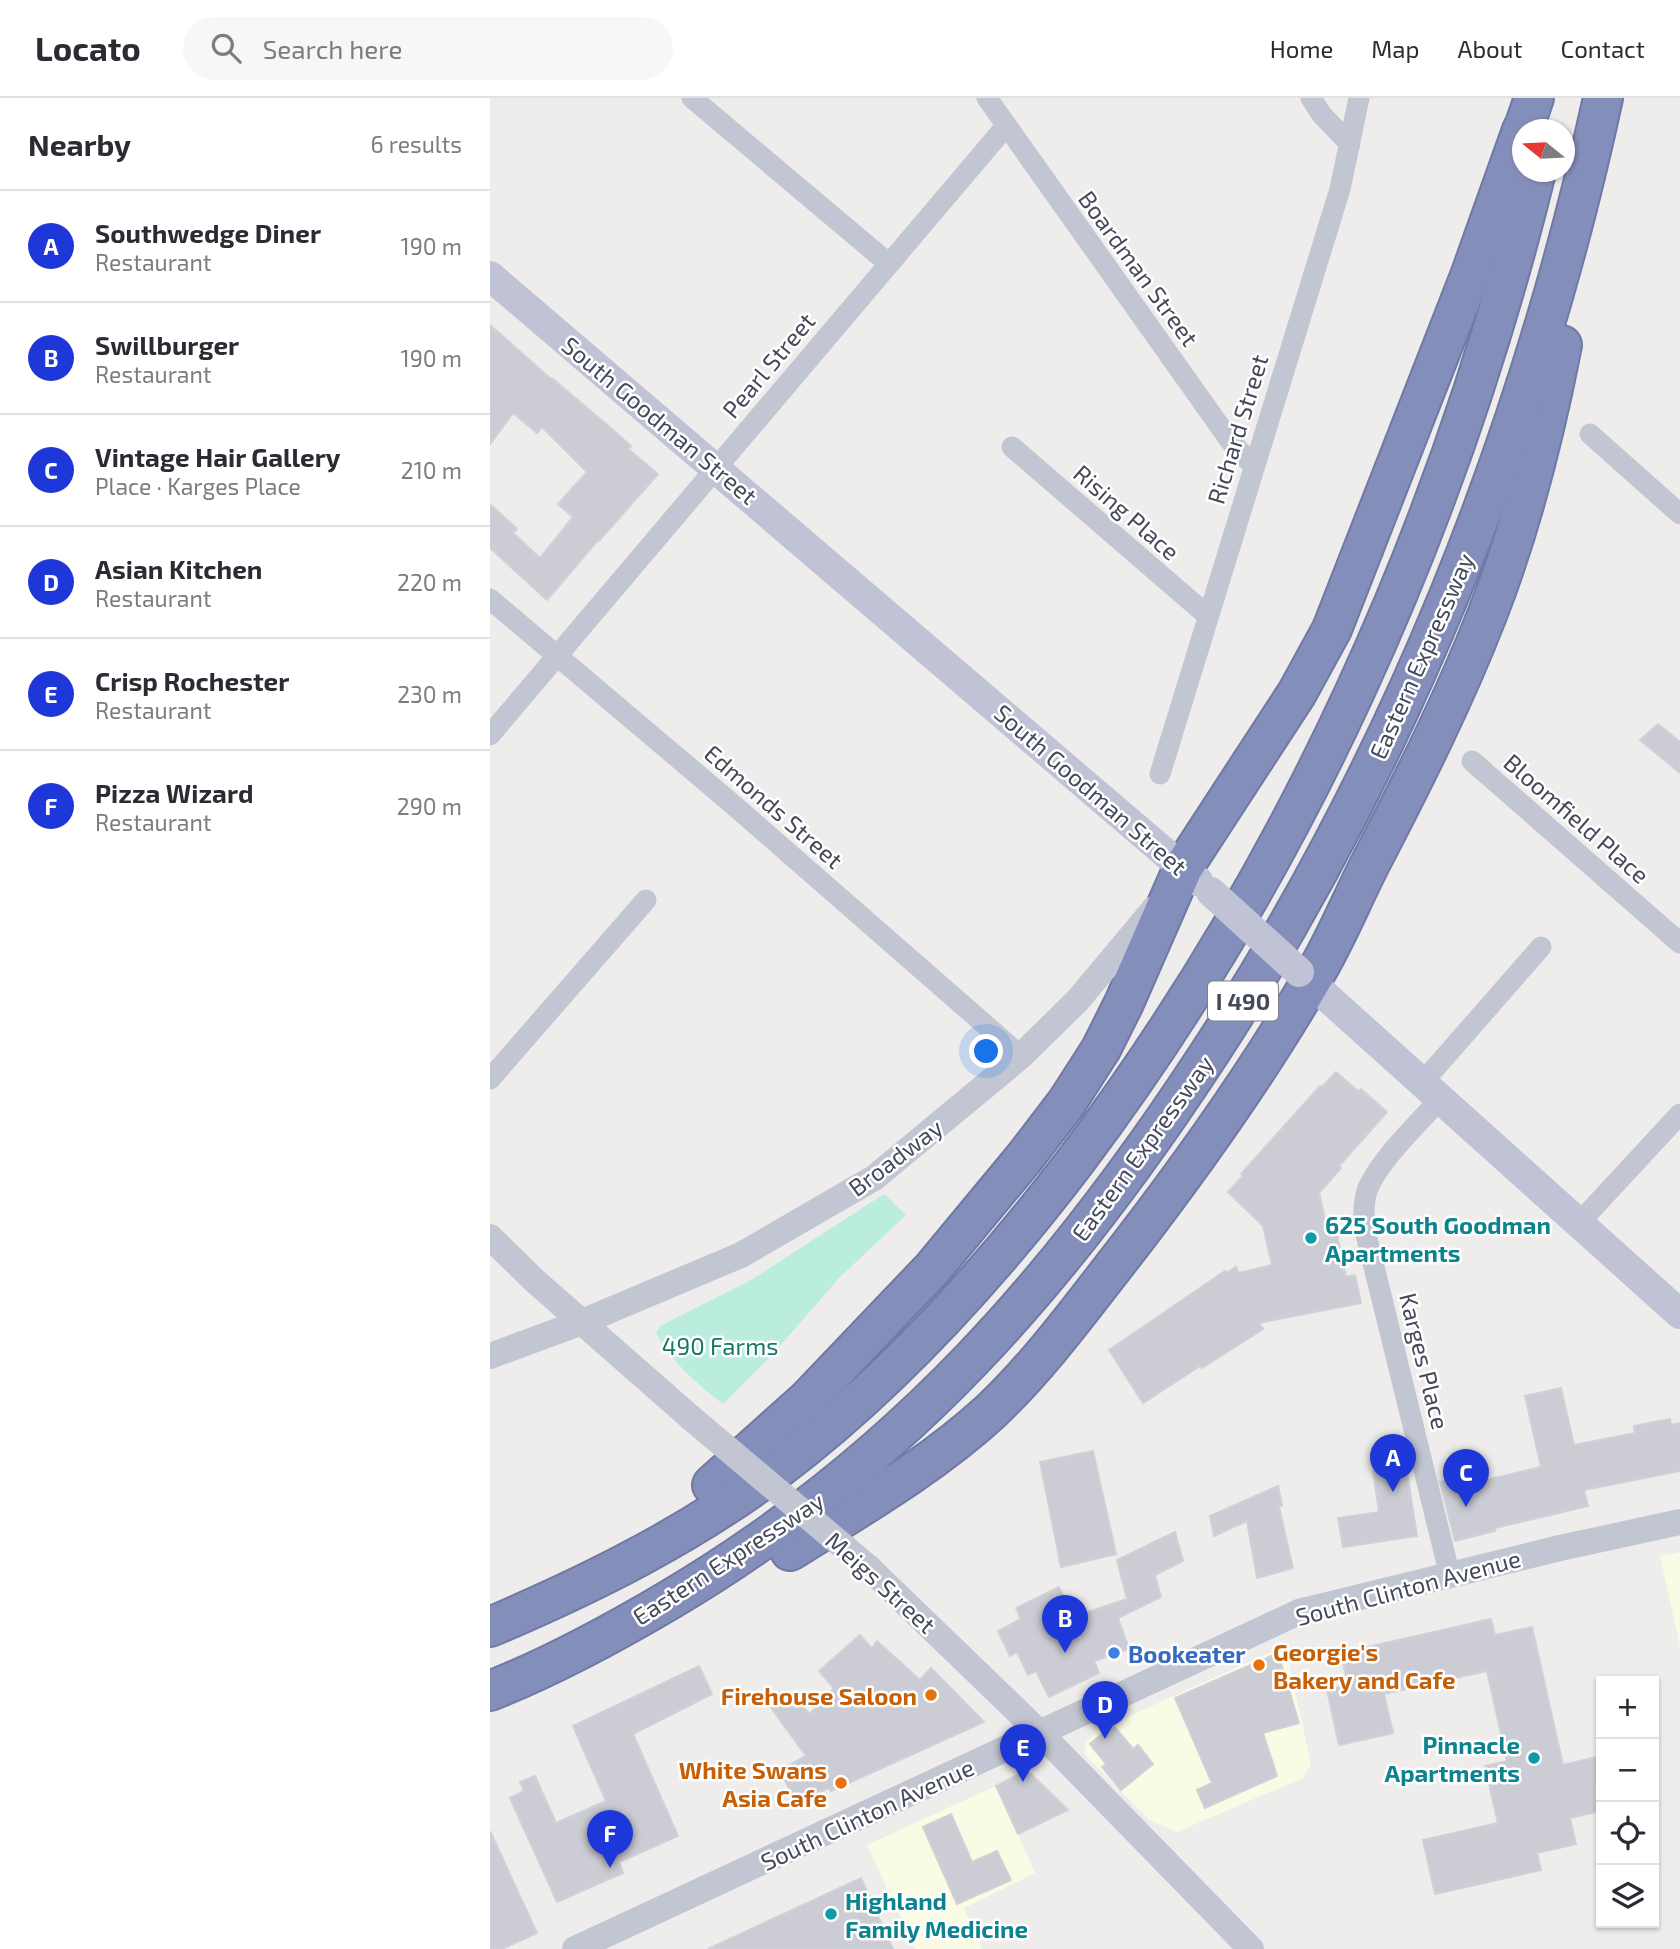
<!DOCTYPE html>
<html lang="en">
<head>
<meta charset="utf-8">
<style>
  body { margin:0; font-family:"Exo 2",sans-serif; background:#f7f7f7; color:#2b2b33 }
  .controls { position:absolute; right:21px; bottom:21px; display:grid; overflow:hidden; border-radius:0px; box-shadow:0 2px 5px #0004 }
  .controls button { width:63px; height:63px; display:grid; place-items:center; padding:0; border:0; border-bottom:2px solid #e1e1e2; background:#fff; color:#2b2b33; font:35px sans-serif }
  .compass { position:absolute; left:1022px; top:21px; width:63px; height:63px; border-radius:50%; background:#fff; box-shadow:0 2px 5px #0004; rotate:288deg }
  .you { position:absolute; left:497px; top:954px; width:24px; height:24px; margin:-18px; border:5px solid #fff; border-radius:50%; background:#1a73e8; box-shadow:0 0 0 10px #1a73e833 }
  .badge { display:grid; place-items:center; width:46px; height:46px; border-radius:50%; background:#1d37d8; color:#fff; font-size:23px; font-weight:700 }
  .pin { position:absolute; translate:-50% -58px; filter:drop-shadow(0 2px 4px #0008) }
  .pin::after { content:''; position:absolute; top:37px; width:24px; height:21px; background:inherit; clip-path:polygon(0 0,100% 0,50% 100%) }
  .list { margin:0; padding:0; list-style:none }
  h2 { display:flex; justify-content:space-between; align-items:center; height:91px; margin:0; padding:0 28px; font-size:30px }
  h2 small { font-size:23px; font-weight:400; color:#7c7c81 }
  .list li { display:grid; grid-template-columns:46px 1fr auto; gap:21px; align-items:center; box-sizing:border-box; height:112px; padding:0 28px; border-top:2px solid #e1e1e2 }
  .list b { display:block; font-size:26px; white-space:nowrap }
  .list p { margin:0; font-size:23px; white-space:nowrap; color:#7c7c81 }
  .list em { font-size:23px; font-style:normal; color:#7c7c81 }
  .icon { flex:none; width:38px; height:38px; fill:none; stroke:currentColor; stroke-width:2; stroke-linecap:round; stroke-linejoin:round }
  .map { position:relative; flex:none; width:1190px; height:1851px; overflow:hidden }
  header { display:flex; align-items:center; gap:42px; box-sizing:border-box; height:98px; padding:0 35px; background:#fff; border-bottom:2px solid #e1e1e2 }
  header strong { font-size:33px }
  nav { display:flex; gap:38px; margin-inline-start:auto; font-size:24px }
  .search { width:490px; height:63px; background:#f7f7f7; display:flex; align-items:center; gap:18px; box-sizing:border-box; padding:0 24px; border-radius:38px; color:#7c7c81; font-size:26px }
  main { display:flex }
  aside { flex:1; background:#fff }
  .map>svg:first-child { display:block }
  .commercial { fill:#fafbe4 }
  .green { fill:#baeddd }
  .building { fill:#cccdd4; stroke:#d0d0d8; stroke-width:2 }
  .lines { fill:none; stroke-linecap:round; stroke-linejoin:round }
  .motorway-casing { stroke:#7079a6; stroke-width:42 }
  .minor { stroke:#c2c6d3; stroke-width:21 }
  .tertiary { stroke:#c2c6d3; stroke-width:26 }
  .secondary { stroke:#bfc3d5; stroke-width:30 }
  .motorway { stroke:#848eba; stroke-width:38 }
  .tertiary-bridge { stroke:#c2c6d3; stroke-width:26 }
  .secondary-bridge { stroke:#bfc3d5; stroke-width:30 }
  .culture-dot { fill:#0f9aa8; stroke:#fff; stroke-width:2.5 }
  .shop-dot { fill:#3f7fe0; stroke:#fff; stroke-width:2.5 }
  .food-dot { fill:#e8710a; stroke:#fff; stroke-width:2.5 }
  .labels { text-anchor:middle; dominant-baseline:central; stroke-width:5; stroke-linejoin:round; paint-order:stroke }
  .shield { fill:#fff; stroke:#7d808b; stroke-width:2 }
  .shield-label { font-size:23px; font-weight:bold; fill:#454959 }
  .street-label { font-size:24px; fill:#454959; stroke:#fff }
  .culture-label { font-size:24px; font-weight:bold; fill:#0d838f; stroke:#fff; text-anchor:start }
  .park-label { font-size:24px; fill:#187764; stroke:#fff }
  .food-label { font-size:24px; font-weight:bold; fill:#c56008; stroke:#fff; text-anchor:end }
  .shop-label { font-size:24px; font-weight:bold; fill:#366cbe; stroke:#fff; text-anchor:start }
</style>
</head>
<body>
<header>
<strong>Locato</strong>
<div class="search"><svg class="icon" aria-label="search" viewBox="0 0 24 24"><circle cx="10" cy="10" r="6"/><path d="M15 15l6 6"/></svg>Search here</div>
<nav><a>Home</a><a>Map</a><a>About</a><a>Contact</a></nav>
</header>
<main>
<aside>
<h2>Nearby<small>6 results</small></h2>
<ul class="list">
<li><span class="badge">A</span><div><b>Southwedge Diner</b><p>Restaurant</p></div><em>190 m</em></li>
<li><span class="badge">B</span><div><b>Swillburger</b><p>Restaurant</p></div><em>190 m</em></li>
<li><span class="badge">C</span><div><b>Vintage Hair Gallery</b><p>Place · Karges Place</p></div><em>210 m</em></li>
<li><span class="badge">D</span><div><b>Asian Kitchen</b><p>Restaurant</p></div><em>220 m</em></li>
<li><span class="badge">E</span><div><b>Crisp Rochester</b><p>Restaurant</p></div><em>230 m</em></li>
<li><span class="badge">F</span><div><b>Pizza Wizard</b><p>Restaurant</p></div><em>290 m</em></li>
</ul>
</aside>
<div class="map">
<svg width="1190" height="1851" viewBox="0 0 1190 1851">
  <rect width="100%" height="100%" fill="#efedec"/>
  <g class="commercial">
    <polygon points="1190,1454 1190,1548 1170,1458"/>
    <polygon points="795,1548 821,1666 813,1680 687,1734 660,1722 595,1657 595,1646 606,1633"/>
    <polygon points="506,1688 545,1775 474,1810 492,1851 425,1851 377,1747"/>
  </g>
  <path class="green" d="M394 1096 416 1117 349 1180 282 1257 233 1306C206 1285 184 1266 166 1235L170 1228 261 1182Z"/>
  <g class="building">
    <polygon points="0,227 61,281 62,280 123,332 141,348 138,351 168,376 109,443 108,442 57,502 0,450 0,406 27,431 23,435 50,460 83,419 68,406 97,374 52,329 47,335 23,315 0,346"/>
    <polygon points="1168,626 1190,644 1190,675 1150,642"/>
    <polygon points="846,974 868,993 871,991 897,1014 849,1068 851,1070 829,1095 838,1134 846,1132 856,1179 865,1177 871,1205 769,1225 773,1231 712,1270 710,1268 653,1305 619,1252 735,1173 736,1175 746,1169 749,1175 782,1167 773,1128 738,1094 753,1078 751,1076 830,988 832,989"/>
    <polygon points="1071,1290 1084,1347 1145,1335 1144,1328 1180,1321 1181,1327 1190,1325 1190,1373 1094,1392 1098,1408 1005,1430 1005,1433 965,1443 950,1384 994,1374 996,1382 1051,1369 1035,1298"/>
    <polygon points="603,1353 626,1456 571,1469 550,1364"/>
    <polygon points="916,1368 927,1438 853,1449 848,1420 889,1414 883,1373"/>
    <polygon points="788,1388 792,1407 789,1409 803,1470 767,1480 757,1423 724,1438 720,1418"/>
    <polygon points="685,1434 693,1463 665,1477 671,1499 628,1520 639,1551 604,1563 609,1575 559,1599 546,1573 538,1577 527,1554 520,1558 508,1533 531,1521 526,1510 569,1489 583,1519 637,1501 627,1462"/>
    <polygon points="1001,1521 1005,1537 1042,1529 1073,1667 1111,1658 1111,1690 1105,1691 1110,1713 1080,1720 1086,1746 1047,1755 1051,1772 945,1796 933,1742 1008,1725 995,1668 1017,1663 997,1573 894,1596 903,1635 849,1647 837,1592 858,1587 851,1555"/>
    <polygon points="370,1537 382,1551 387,1543 430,1582 441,1570 494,1624 341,1693 339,1690 306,1705 290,1672 316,1658 280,1608 295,1593 320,1616 344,1590 329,1573"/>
    <polygon points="788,1555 809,1625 773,1635 787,1678 715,1710 707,1692 722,1685 685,1600"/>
    <polygon points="209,1568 222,1596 143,1636 188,1738 129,1764 133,1775 67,1804 20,1700 34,1693 30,1684 45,1678 66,1725 116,1703 83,1628"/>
    <polygon points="623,1627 643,1651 648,1647 663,1666 631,1692 612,1669 616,1666 600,1646"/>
    <polygon points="533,1674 541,1676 578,1712 528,1736 506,1688"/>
    <polygon points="461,1716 482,1764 507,1753 521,1782 467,1806 433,1729"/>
    <polygon points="0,1733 47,1835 12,1851 0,1851"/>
    <polygon points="371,1780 403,1851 218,1851"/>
  </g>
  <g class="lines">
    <defs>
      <g id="motorway">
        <polyline points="1033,32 1044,0"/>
        <polyline points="222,1387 317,1302 443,1170 535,1059 577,1004 611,951 634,905 693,770 807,595 842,531 980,178 1032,32"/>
        <path d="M300 1453C368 1410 440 1369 500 1314 551 1266 594 1206 638 1150 705 1063 770 972 825 876 846 841 862 801 881 764 923 683 964 602 997 517 1031 430 1054 339 1072 247"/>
        <path d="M0 1529C101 1486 198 1438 286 1372 400 1286 497 1179 584 1065 806 771 958 430 1046 74"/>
        <path d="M0 1593C63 1568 122 1536 181 1501 412 1364 571 1182 717 959 908 667 1039 341 1113 0"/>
      </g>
    </defs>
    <use href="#motorway" class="motorway-casing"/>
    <g class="minor">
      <polyline points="202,0 398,165"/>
      <polyline points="497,0 741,344 763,367"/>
      <polyline points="821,0 832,17 860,46"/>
      <polyline points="1100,336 1190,416"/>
      <polyline points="522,349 718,518"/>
      <polyline points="0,501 240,704 531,958"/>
      <polyline points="0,637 516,28"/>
      <polyline points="982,663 1190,845"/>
      <polyline points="670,676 850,91 869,0"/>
      <polyline points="0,981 156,802"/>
      <polyline points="932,985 1051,849"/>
      <path d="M950 1001C927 1027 892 1059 878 1090 873 1102 874 1115 874 1128L960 1478"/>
      <polyline points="1089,1125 1190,1016"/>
    </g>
    <g class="tertiary">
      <polyline points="0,1139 45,1183 200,1319"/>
      <polyline points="0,1258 92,1224 251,1157 384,1080 531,958 588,902 664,811"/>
      <polyline points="379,1470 551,1636 761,1851"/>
      <polyline points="85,1851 809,1514 1070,1450 1190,1424"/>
    </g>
    <g class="secondary">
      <polyline points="0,178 708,783"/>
      <polyline points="809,874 1190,1216"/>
    </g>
    <use href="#motorway" class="motorway"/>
    <polyline class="tertiary-bridge" points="200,1319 379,1470"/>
    <polyline class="secondary-bridge" points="721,794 809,874"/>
  </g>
  <g class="culture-dot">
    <circle cx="821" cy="1140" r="7"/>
    <circle cx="1044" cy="1660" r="7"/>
    <circle cx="341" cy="1816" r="7"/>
  </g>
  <circle class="shop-dot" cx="624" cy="1555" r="7"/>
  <g class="food-dot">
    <circle cx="769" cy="1567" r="7"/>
    <circle cx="441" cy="1597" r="7"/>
    <circle cx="351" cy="1685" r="7"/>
  </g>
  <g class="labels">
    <rect class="shield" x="718" y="883.5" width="70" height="39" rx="5"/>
    <g class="shield-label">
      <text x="753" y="903">I 490</text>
    </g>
    <g class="street-label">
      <text transform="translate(649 170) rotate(54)">Boardman Street</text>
      <text transform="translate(278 267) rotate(-50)">Pearl Street</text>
      <text transform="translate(170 322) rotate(40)">South Goodman Street</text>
      <text transform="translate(747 331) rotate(-73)">Richard Street</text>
      <text transform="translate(637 414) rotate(41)">Rising Place</text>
      <text transform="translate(931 558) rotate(-66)">Eastern Expressway</text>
      <text transform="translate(601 691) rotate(41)">South Goodman Street</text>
      <text transform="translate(284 708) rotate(41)">Edmonds Street</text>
      <text transform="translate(1087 720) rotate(41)">Bloomfield Place</text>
      <text transform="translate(652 1050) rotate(-54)">Eastern Expressway</text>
      <text transform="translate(405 1059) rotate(-37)">Broadway</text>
      <text transform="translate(935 1263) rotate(76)">Karges Place</text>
      <text transform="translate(238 1460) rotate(-33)">Eastern Expressway</text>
      <text transform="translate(391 1484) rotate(42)">Meigs Street</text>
      <text transform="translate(918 1489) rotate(-15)">South Clinton Avenue</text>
      <text transform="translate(377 1716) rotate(-25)">South Clinton Avenue</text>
    </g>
    <g class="culture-label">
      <text x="835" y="1126">625 South Goodman<tspan x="835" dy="28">Apartments</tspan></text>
      <text x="1030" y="1646" text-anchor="end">Pinnacle<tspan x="1030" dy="28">Apartments</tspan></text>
      <text x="355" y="1802">Highland<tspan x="355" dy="28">Family Medicine</tspan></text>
    </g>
    <g class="park-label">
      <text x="230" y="1247">490 Farms</text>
    </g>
    <g class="food-label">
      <text x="783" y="1553" text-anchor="start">Georgie's<tspan x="783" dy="28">Bakery and Cafe</tspan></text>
      <text x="427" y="1597">Firehouse Saloon</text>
      <text x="337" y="1671">White Swans<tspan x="337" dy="28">Asia Cafe</tspan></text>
    </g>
    <g class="shop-label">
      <text x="638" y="1555">Bookeater</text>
    </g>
  </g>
</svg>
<div class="controls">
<button>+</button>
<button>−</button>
<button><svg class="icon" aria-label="locate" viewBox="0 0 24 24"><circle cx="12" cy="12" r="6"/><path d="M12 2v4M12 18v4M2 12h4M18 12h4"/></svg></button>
<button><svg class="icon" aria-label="layers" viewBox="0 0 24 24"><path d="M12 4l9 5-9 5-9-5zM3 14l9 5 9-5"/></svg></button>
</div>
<svg class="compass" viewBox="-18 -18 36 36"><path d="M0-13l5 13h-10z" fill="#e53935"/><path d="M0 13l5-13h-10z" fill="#7c7c81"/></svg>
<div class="you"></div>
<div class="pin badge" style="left:903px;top:1394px">A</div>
<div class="pin badge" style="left:575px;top:1555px">B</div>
<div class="pin badge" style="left:976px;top:1409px">C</div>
<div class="pin badge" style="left:615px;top:1641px">D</div>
<div class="pin badge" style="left:533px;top:1684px">E</div>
<div class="pin badge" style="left:120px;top:1770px">F</div>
</div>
</main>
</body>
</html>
